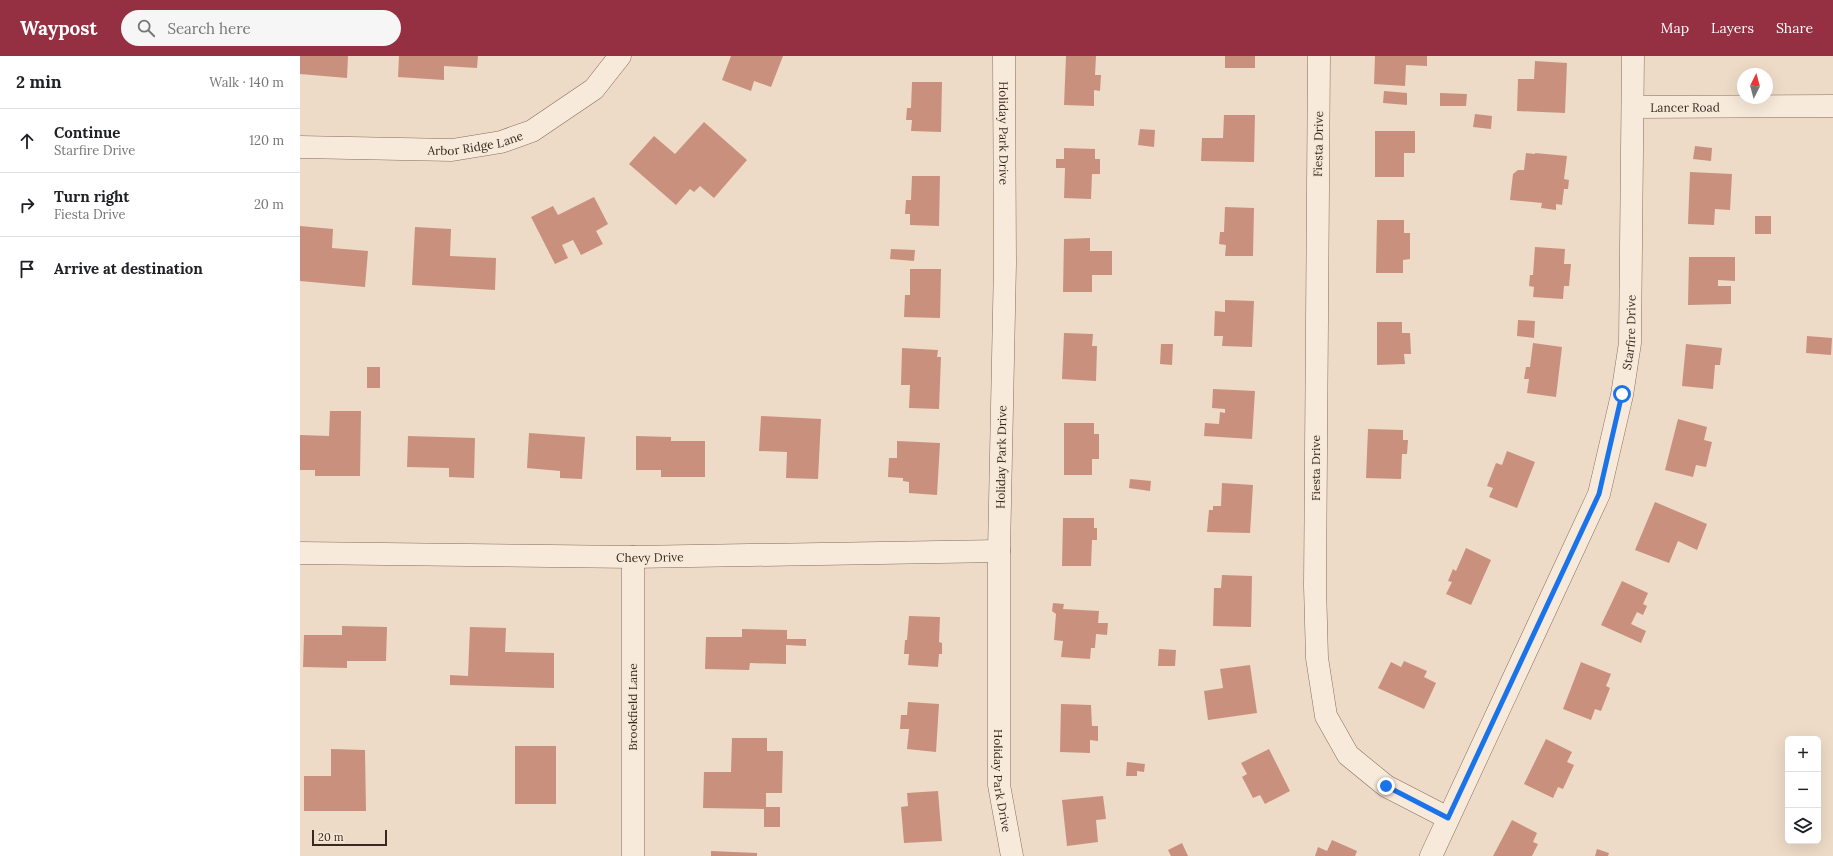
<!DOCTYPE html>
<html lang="en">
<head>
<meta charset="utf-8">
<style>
  body { margin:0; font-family:Lora,serif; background:#f6f6f6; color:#202124 }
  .controls { position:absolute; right:12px; bottom:12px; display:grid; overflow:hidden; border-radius:6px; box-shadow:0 4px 16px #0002 }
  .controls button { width:36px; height:36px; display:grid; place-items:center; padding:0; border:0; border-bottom:1px solid #e0e0e0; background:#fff; color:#202124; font:20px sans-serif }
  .compass { position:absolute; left:1437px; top:12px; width:36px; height:36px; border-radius:50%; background:#fff; box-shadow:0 4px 16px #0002; rotate:6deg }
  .scale { position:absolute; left:12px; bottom:10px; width:75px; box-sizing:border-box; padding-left:4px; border:2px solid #392820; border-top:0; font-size:11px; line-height:14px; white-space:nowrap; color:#392820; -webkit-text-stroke:3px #f5e7d6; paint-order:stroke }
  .stop { position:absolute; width:12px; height:12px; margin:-9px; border:3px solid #1a73e8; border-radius:50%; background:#fff }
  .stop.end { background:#1a73e8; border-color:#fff; box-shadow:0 1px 4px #0008 }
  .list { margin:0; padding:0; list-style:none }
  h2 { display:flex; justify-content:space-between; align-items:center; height:52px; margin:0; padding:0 16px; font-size:17px }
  h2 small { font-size:13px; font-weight:400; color:#757577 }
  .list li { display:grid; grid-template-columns:26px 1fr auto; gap:12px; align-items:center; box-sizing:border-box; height:64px; padding:0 16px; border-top:1px solid #e0e0e0 }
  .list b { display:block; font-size:15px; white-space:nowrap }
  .list p { margin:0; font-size:13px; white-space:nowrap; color:#757577 }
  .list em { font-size:13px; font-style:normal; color:#757577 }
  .icon { flex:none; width:22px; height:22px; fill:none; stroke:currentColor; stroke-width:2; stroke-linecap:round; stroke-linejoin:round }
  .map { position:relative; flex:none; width:1533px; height:800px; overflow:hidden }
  header { display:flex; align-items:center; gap:24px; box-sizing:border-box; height:56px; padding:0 20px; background:#952f42; color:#fff }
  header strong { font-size:19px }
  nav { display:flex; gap:22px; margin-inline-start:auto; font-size:14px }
  .search { width:280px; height:36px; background:#f6f6f6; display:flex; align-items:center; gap:10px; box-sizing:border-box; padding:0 14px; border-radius:22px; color:#757577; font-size:15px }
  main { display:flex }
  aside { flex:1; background:#fff }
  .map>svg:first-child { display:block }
  .building { fill:#ca907e }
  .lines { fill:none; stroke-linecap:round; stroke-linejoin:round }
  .street-casing { stroke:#886c5d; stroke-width:23 }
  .street { stroke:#f8eada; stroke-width:22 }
  .route { stroke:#1a73e8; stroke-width:5 }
  .labels { text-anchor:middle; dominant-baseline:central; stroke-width:3; stroke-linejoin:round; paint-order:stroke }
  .street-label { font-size:12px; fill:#392820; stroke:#f5e7d6 }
</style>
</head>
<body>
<header>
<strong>Waypost</strong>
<div class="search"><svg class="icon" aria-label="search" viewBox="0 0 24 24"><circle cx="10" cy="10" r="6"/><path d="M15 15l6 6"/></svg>Search here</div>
<nav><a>Map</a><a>Layers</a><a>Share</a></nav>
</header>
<main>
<aside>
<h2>2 min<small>Walk · 140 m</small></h2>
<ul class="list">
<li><svg class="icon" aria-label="ahead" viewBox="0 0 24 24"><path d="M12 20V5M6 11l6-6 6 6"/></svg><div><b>Continue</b><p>Starfire Drive</p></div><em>120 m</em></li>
<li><svg class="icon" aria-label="right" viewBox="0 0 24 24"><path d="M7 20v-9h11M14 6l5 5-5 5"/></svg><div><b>Turn right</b><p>Fiesta Drive</p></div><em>20 m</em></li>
<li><svg class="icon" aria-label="arrive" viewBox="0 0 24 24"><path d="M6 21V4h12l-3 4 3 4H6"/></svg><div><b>Arrive at destination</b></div></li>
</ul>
</aside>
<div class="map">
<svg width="1533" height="800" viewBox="0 0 1533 800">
  <rect width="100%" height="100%" fill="#eddbc7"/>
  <g class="building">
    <polygon points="0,0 48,0 47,22 0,18"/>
    <polygon points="99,0 178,0 177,12 144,10 144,24 98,21"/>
    <polygon points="431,0 483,0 471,31 454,25 451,35 422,24"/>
    <polygon points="766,0 796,0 795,19 801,19 800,35 794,34 794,50 764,49"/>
    <rect x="925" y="0" width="30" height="12"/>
    <polygon points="1075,0 1127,0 1127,10 1106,9 1105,30 1074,28"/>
    <polygon points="1235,5 1267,7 1265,57 1217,55 1218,23 1234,23"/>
    <polygon points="612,26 642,26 641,76 611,75 612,64 606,64 607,52 611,52"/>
    <polygon points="1084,35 1107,37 1107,49 1083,47"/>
    <polygon points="1140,37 1167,38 1166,50 1140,50"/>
    <polygon points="1175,58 1192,60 1191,73 1173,71"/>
    <polygon points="924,59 955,59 954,106 901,105 902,82 923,82"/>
    <polygon points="404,66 447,104 414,142 400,130 394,136 390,133 376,149 329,108 354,80 375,98"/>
    <polygon points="840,73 855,74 854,91 838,89"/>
    <polygon points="1075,75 1115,75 1115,97 1104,97 1104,121 1075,121"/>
    <polygon points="1395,90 1412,92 1411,105 1393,103"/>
    <polygon points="764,92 795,93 795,103 800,103 800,118 792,118 791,143 764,142 765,112 756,112 756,103 764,103"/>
    <polygon points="1226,97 1235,98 1235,97 1267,100 1264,123 1269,124 1268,133 1264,133 1262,149 1256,148 1256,154 1241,152 1242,147 1210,144 1213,118 1218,114 1224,114"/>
    <polygon points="1390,116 1432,118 1430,154 1415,153 1414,169 1388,168"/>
    <polygon points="612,120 640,120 639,170 610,169 610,158 605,158 606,144 611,144"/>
    <polygon points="294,141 308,168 296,175 303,188 281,199 273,184 262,189 268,202 255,208 231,161 253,150 258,159"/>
    <polygon points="925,151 954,152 953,200 925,200 926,189 919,188 920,176 924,176"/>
    <rect x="1455" y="160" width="16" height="18"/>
    <polygon points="1077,164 1104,164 1104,177 1110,177 1110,203 1103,204 1103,217 1076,217"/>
    <polygon points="0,170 33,173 32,192 68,195 65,231 0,225"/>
    <polygon points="115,171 151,173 150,200 196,202 195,234 112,229"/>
    <polygon points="790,182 790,195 812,195 812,219 792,219 792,236 763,236 764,183"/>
    <polygon points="1235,191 1265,193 1264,208 1271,208 1269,230 1264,230 1263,243 1233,241 1234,231 1229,230 1230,219 1233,219"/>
    <polygon points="591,193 615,194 614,205 590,203"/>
    <polygon points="1389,201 1435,201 1435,225 1418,224 1418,230 1431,230 1431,248 1388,249"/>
    <polygon points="610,213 641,213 640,262 604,261 605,239 610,239"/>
    <polygon points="925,244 954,245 952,291 922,290 923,280 914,280 915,255 925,256"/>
    <polygon points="1218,264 1235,265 1234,282 1217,280"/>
    <polygon points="1077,266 1102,266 1102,277 1110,277 1111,298 1104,298 1105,308 1077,309"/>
    <polygon points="764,277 793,278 792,290 797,290 796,325 762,323"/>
    <polygon points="1507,280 1532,282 1531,299 1506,297"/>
    <polygon points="1233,287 1262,291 1256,341 1227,337 1229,323 1224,323 1226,311 1230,311"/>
    <polygon points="861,288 873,288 872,309 860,308"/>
    <polygon points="1386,288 1422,292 1420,309 1415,309 1413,333 1382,330"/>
    <polygon points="602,292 638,294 637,301 641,301 639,353 609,352 610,329 601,329"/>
    <rect x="67" y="311" width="13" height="21"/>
    <polygon points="913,333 955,335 952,383 904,380 905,367 919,368 920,356 925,357 925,353 912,352"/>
    <polygon points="30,355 61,355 60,420 15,420 15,414 0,414 0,379 29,380"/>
    <polygon points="461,360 521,363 518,423 486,422 487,396 459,395"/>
    <polygon points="1378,363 1407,371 1404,384 1412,386 1406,411 1396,409 1393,421 1365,414"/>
    <polygon points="764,367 794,367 794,378 799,378 799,403 792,403 792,419 764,419"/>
    <polygon points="1068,373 1103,374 1103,384 1108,384 1107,398 1102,398 1101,423 1066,422"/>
    <polygon points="229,377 285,381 282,423 260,422 260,415 227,412"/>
    <polygon points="108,380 175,382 174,422 149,421 149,412 107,411"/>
    <polygon points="336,380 371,381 371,385 405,385 405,421 361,421 361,414 336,414"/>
    <polygon points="597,385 640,387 637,439 609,437 609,426 603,425 603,422 588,421 589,402 597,402"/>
    <polygon points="1207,395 1235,406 1217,452 1189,441 1193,432 1187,430 1196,407 1202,409"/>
    <polygon points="830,423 851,425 850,435 829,432"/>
    <polygon points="922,427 953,429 950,477 907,476 909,454 913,454 913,450 921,450"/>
    <polygon points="1355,446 1407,468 1397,494 1378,485 1369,507 1335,494"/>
    <polygon points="763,462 794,462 794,472 797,472 797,484 792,484 791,510 762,510"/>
    <polygon points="1166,492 1191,504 1171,549 1146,538 1152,526 1148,525 1153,513 1156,515"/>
    <polygon points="922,519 952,520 951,571 913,570 914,532 921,532"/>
    <polygon points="1322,525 1348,537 1343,548 1347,550 1343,559 1337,556 1331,568 1346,575 1341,587 1301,569"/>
    <polygon points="753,547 764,548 763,553 799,555 798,567 808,567 807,579 796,578 795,592 791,592 790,603 761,601 763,585 754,584 756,558 752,555"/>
    <polygon points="609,560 640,561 639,586 642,587 642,598 639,598 638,611 608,609 609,598 604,598 605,584 607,584"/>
    <polygon points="42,570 87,571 86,605 47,605 47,612 3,611 4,579 42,579"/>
    <polygon points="170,571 206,572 205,596 254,597 254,632 150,629 150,619 168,620"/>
    <polygon points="442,573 487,574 487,583 506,583 506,590 486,589 486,608 450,607 449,614 405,613 406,581 442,581"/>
    <polygon points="859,593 876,594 875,610 858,610"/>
    <polygon points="1104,605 1127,615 1124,621 1136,627 1124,653 1078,632 1091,606 1101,611"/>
    <polygon points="1281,606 1311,618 1306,630 1310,632 1301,655 1295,653 1291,664 1263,653"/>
    <polygon points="950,609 957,657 908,664 904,635 923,632 920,613"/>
    <polygon points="608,646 639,648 636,696 607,693 609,673 600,673 601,659 607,659"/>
    <polygon points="761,648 791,649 792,670 798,670 798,685 790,684 790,697 760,696"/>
    <polygon points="432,682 467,682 467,695 483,695 482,737 466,737 466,751 480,751 480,771 464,771 464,753 403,752 404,716 431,716"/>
    <polygon points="1246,683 1272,696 1267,706 1274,709 1263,733 1258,731 1253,742 1224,728"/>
    <rect x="215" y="690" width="41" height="58"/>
    <polygon points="31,693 65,694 66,755 4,755 4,720 31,720"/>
    <polygon points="969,693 990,735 965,748 960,739 953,742 942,721 947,718 941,707"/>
    <polygon points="827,706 845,708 844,716 837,715 837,720 826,720"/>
    <polygon points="638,735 642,785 604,787 601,751 608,750 607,737"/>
    <polygon points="803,740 806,763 796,764 798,786 767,790 762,744"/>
    <polygon points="1212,764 1237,777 1233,786 1238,788 1232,800 1193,800"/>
    <polygon points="1032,784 1057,795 1055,800 1015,800 1018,791 1027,795"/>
    <polygon points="882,787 888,800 871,800 868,794"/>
    <polygon points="1297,793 1309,797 1308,800 1295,800"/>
    <polygon points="411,795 457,797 457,800 411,800"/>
  </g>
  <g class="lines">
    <defs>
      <g id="street">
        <path id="s1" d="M704 0 705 207 699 495V729L712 800"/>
        <polyline points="1019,0 1015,530 1017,602 1026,660 1048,699 1086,730 1148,762"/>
        <path id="s2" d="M1333 51 1533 50"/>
        <path id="s3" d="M0 91 152 94 201 86 232 75 294 33 320 0"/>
        <path id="s4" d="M0 497 333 501 699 495"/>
        <polyline points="333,800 333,501"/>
        <path id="s5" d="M1131 800 1299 438 1322 339 1330 287 1333 0"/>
      </g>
    </defs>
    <use href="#street" class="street-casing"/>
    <use href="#street" class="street"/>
  </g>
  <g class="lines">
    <polyline class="route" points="1086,730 1148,762 1299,438 1322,338"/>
  </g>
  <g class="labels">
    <g class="street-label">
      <text stroke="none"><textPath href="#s2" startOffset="52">Lancer Road</textPath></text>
      <text stroke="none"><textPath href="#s1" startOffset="77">Holiday Park Drive</textPath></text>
      <text stroke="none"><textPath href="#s3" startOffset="176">Arbor Ridge Lane</textPath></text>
      <text transform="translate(1018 88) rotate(-89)">Fiesta Drive</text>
      <text stroke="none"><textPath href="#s5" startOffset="564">Starfire Drive</textPath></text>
      <text transform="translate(701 401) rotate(-89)">Holiday Park Drive</text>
      <text transform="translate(1015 412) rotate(-90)">Fiesta Drive</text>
      <text stroke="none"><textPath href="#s4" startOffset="350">Chevy Drive</textPath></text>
      <text transform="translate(332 651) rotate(-90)">Brookfield Lane</text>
      <text stroke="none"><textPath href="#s1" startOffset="725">Holiday Park Drive</textPath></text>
    </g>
  </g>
</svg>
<div class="controls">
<button>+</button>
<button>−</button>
<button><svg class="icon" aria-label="layers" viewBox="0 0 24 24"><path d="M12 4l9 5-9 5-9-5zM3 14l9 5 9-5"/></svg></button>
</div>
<svg class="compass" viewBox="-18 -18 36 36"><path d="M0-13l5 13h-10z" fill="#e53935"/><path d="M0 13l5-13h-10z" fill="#757577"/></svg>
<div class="scale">20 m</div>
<div class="stop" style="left:1322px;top:338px"></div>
<div class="stop end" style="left:1086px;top:730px"></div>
</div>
</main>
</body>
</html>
